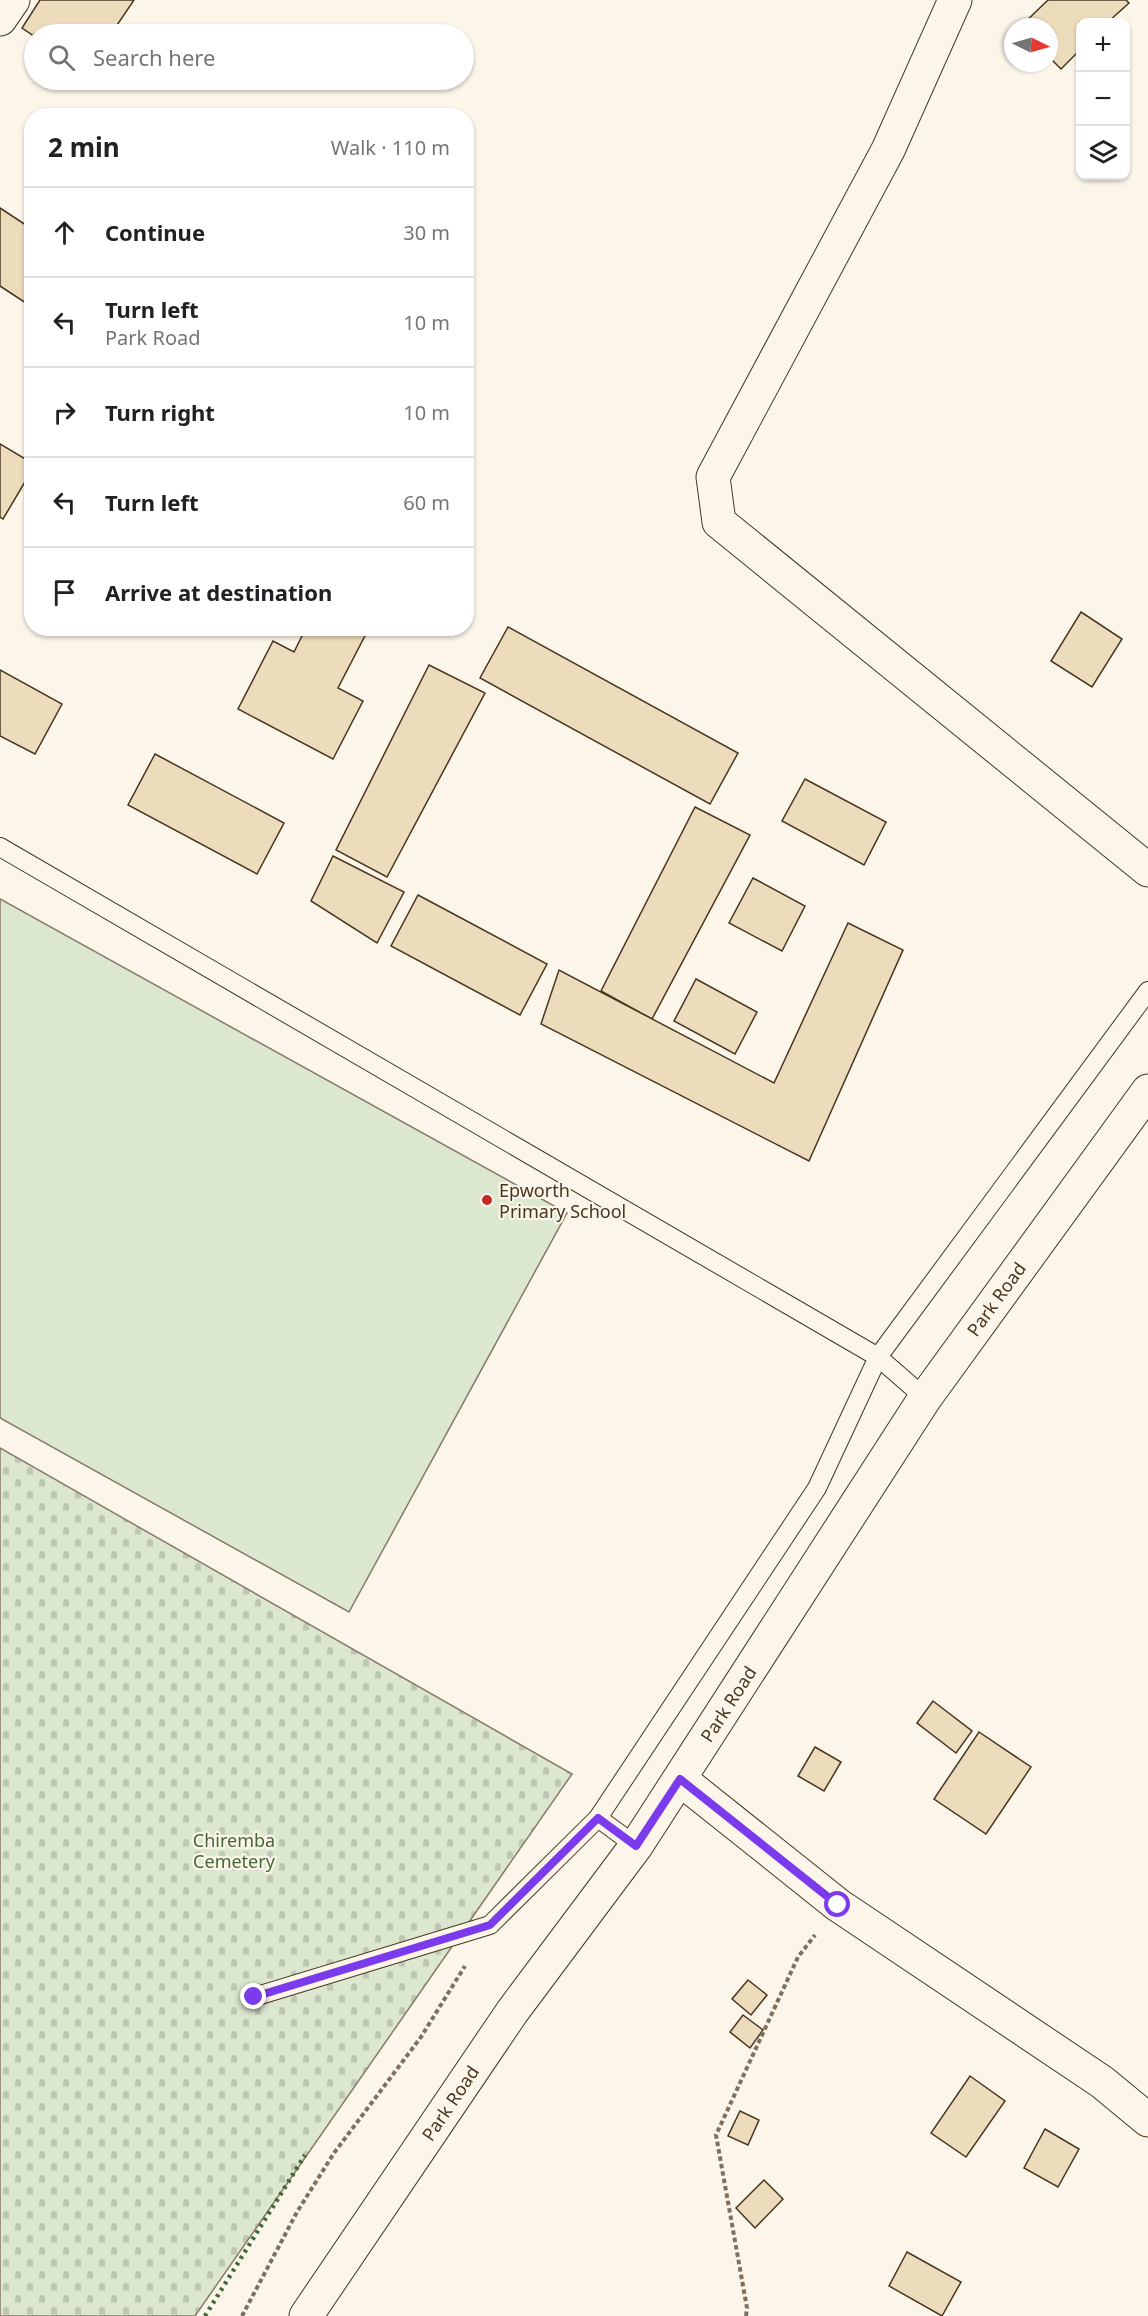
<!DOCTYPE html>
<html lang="en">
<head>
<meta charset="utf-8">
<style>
  body { margin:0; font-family:"Noto Sans",sans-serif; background:#f6f6f6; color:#202124 }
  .controls { position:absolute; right:18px; top:18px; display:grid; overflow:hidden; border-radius:12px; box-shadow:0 2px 4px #0004 }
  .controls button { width:54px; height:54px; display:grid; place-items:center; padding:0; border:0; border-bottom:2px solid #e0e0e0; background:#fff; color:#202124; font:30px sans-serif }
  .compass { position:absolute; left:1004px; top:18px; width:54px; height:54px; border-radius:50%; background:#fff; box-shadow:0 2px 4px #0004; rotate:95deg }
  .stop { position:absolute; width:18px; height:18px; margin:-14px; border:4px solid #7c3aed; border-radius:50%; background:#fff }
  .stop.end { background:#7c3aed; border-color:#fff; box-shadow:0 2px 6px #0008 }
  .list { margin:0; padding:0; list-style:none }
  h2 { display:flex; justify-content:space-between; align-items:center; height:78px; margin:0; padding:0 24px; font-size:26px }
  h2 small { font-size:20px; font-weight:400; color:#757577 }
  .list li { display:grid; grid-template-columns:39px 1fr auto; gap:18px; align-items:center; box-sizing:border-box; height:90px; padding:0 24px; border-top:2px solid #e0e0e0 }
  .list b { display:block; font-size:22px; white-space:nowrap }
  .list p { margin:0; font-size:20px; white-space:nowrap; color:#757577 }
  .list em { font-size:20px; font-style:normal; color:#757577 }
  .icon { flex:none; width:33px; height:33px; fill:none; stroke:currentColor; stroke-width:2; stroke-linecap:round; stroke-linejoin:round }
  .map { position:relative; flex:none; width:1148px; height:2316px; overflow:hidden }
  .search { position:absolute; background:#fff; box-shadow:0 2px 4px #0004; left:24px; top:24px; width:450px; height:66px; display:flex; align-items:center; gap:15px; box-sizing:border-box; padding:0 21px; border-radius:33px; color:#757577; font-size:22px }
  .panel { position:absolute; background:#fff; box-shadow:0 2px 4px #0004; left:24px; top:108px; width:450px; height:528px; border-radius:24px }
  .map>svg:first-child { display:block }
  .cemetery { fill:url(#cemetery-stones); stroke:#887966; stroke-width:1.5 }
  .park { fill:#dce7d0; stroke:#887966; stroke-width:1.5 }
  .building { fill:#ecdcbc; stroke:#4a3520; stroke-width:1.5 }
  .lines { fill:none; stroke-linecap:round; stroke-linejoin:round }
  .service-casing { stroke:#4a3520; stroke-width:20 }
  .minor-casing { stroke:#4a3520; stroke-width:35 }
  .tertiary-casing { stroke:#4a3520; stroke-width:35 }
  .path { stroke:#7f6f5c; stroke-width:4; stroke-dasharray:4.5 3; stroke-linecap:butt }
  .service { stroke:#fbf6e9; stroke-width:18 }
  .minor { stroke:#fbf6e9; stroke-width:33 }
  .tertiary { stroke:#fbf6e9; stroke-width:33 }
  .hedge { stroke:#436837; stroke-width:4.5; stroke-dasharray:3 4.5; stroke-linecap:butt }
  .route { stroke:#7c3aed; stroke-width:8 }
  .poi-dot { fill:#c62828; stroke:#fbf6e9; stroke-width:2 }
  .labels { text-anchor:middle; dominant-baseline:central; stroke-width:4.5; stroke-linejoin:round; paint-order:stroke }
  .poi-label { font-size:18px; fill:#4a3520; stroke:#fbf6e9; text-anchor:start }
  .street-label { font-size:18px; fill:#4a3520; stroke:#fbf6e9 }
  .park-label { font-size:18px; fill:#436837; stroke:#fbf6e9 }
</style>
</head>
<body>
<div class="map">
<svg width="1148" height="2316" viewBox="0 0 1148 2316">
  <defs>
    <pattern id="cemetery-stones" width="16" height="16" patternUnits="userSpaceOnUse" patternTransform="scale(1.5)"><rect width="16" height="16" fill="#dce7d0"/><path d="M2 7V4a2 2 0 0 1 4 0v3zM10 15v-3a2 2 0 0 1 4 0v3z" fill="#bec7b2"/></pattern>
  </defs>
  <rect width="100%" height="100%" fill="#fbf6e9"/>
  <polygon class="cemetery" points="0,1448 572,1774 195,2316 0,2316"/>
  <polygon class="park" points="0,899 567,1213 349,1612 0,1418"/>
  <g class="building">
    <polygon points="40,0 134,0 111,34 34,34 34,36 22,28"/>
    <polygon points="1048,0 1126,0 1129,3 1108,22 1080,22 1080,50 1061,69 1049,57 1049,27 1020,27"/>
    <polygon points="0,208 32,229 32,307 0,286"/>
    <polygon points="0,444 32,463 32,470 3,519 0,517"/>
    <polygon points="1081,612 1122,639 1092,687 1051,661"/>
    <polygon points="508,627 738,753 710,804 480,678"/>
    <polygon points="306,628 369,628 338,688 363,701 333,759 238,709 273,641 294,652"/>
    <polygon points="429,665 485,693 387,877 336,850"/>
    <polygon points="0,670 62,704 35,754 0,736"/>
    <polygon points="155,754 284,823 257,874 128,805"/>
    <polygon points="805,779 886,822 864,865 782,821"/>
    <polygon points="695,807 750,835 652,1019 601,991"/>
    <polygon points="333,856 404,892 377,943 311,901"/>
    <polygon points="753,878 805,906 782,951 729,923"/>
    <polygon points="418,895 547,964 520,1015 391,946"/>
    <polygon points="848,923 903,950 809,1161 541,1024 559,970 774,1083"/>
    <polygon points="696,979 757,1012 735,1054 674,1021"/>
    <polygon points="933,1701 972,1731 956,1753 917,1723"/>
    <polygon points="979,1732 1031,1767 986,1834 934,1799"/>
    <polygon points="815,1747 841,1762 824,1791 798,1776"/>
    <polygon points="748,1980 767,1995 751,2015 732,1999"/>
    <polygon points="743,2015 763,2030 750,2048 730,2032"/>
    <polygon points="970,2076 1005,2101 966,2157 931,2133"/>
    <polygon points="740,2111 759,2120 748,2145 728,2136"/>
    <polygon points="1045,2129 1079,2149 1058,2187 1024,2168"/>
    <polygon points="764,2180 783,2199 755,2228 736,2208"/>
    <polygon points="907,2252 961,2282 942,2316 889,2286"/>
  </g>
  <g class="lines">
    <defs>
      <g id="service">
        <polyline points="0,847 878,1357 925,1398"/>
        <polyline points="598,1818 636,1846"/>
        <polyline points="254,1997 490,1925 598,1818 817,1488 878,1357 1148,991"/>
      </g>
      <g id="minor">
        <polyline points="955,0 888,150 713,477 719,522 1148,870"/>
        <polyline points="0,19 13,0"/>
        <polyline points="680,1779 838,1905 1102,2082 1148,2120"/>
      </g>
      <polyline id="tertiary" points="306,2316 512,2012 636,1846 925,1398 1148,1091"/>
    </defs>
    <use href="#service" class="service-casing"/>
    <use href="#minor" class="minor-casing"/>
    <use href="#tertiary" class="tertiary-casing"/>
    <g class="path">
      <polyline points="242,2316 297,2212 334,2153 421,2037 465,1966"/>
      <polyline points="746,2316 747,2308 716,2135 798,1957 815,1935"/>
    </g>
    <use href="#service" class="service"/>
    <use href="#minor" class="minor"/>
    <use href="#tertiary" class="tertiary"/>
    <polyline class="hedge" points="205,2316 305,2155"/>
  </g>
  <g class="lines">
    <polyline class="route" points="254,1997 490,1925 598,1818 636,1846 680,1779 838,1905"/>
  </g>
  <circle class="poi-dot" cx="487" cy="1200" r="6"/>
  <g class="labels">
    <g class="poi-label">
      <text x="499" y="1190">Epworth<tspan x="499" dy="21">Primary School</tspan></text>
    </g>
    <g class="street-label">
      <text transform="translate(996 1299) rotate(-54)">Park Road</text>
      <text transform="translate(728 1704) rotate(-57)">Park Road</text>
      <text transform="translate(450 2103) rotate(-56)">Park Road</text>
    </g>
    <g class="park-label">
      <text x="234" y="1840">Chiremba<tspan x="234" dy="21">Cemetery</tspan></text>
    </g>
  </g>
</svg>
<div class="controls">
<button>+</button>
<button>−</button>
<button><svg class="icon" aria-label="layers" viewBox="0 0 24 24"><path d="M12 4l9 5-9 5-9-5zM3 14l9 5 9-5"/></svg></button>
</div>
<svg class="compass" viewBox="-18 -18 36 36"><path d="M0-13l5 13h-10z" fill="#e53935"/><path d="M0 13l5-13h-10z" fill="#757577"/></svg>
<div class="stop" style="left:838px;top:1905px"></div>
<div class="stop end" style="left:254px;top:1997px"></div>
<div class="search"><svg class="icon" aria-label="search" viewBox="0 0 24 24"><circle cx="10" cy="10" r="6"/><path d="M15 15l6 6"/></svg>Search here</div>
<section class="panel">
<h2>2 min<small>Walk · 110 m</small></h2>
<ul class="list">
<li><svg class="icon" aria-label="ahead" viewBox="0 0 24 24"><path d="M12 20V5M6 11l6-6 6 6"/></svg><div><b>Continue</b></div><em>30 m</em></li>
<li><svg class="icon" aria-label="left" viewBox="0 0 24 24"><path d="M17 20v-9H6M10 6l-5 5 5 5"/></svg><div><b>Turn left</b><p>Park Road</p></div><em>10 m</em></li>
<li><svg class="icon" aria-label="right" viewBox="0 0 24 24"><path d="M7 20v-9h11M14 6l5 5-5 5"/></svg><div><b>Turn right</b></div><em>10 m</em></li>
<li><svg class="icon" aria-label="left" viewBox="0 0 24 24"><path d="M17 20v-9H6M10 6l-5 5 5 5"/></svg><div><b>Turn left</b></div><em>60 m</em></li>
<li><svg class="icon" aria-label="arrive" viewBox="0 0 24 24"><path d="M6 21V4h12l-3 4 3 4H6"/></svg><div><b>Arrive at destination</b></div></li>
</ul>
</section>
</div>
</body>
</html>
